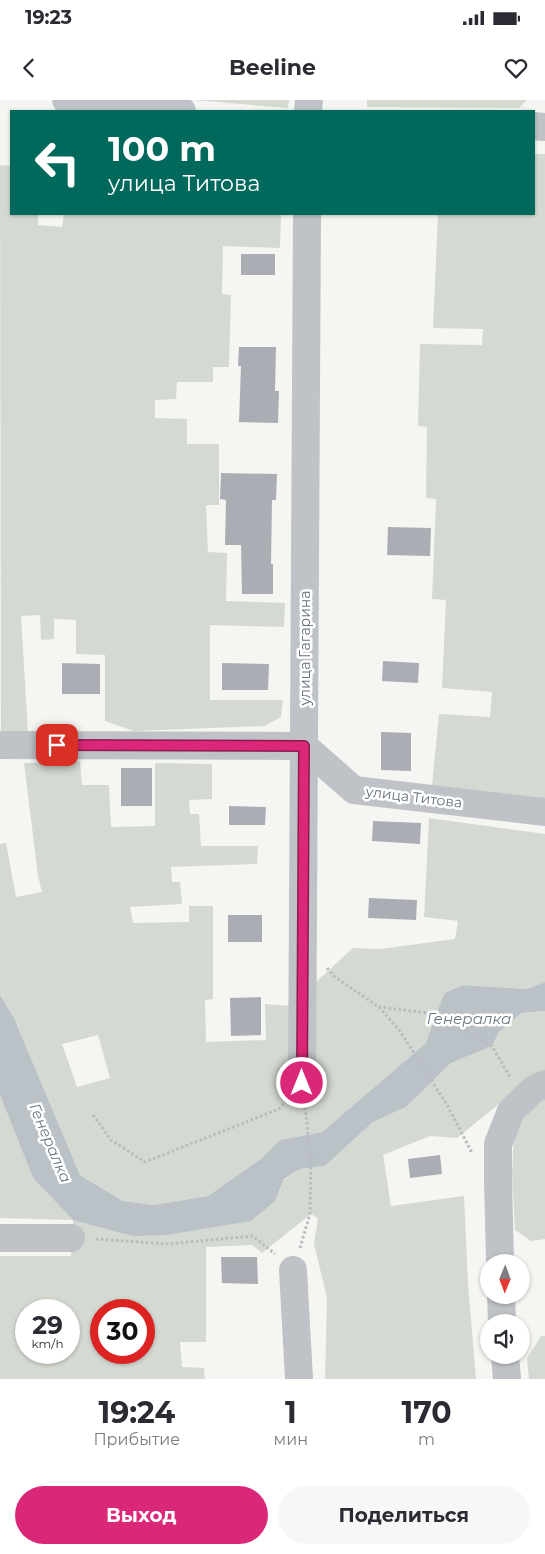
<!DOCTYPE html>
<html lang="ru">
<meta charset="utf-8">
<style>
:root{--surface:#fff;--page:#f7f7f7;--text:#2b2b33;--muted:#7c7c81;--accent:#db2777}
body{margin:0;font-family:Montserrat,sans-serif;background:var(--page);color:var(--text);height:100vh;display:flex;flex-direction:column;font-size:19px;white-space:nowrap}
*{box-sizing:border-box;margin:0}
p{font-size:16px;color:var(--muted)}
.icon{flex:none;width:28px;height:28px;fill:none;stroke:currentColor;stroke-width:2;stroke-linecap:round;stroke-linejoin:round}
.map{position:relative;height:1279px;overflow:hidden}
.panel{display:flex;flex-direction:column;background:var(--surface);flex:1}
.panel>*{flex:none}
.hud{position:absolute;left:10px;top:10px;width:525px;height:105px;border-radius:0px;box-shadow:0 1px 4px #0004;background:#00695c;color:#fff;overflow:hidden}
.needle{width:32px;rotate:181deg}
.buttons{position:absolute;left:480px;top:1154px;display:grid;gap:10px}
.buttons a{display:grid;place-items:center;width:50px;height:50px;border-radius:50%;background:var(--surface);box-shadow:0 1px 4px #0004;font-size:25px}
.speed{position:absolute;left:15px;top:1199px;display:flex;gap:10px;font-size:25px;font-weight:700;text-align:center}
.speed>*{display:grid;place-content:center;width:65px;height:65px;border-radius:50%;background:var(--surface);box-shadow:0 1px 4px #0004;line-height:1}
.speed small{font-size:12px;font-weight:400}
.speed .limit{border:8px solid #d22;background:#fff;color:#111}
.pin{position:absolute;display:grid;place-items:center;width:42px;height:42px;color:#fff;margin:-21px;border-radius:10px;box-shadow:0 2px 8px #0006}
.me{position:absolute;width:55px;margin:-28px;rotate:0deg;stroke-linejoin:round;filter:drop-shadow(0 0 4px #0008)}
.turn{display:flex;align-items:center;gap:18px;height:105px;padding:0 15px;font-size:22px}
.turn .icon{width:65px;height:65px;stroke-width:2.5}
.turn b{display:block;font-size:35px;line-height:42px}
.eta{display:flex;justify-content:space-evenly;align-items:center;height:85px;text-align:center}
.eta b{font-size:30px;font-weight:700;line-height:35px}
.action{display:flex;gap:10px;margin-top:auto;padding:10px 15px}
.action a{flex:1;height:58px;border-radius:30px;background:var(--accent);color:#fff;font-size:20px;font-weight:700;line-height:58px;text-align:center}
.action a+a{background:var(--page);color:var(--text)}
.status{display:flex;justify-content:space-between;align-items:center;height:35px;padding:0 25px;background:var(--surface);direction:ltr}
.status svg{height:14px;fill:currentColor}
header{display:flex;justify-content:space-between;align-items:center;height:65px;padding:0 15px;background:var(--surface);font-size:22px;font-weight:700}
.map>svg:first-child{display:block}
</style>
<div class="status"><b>19:23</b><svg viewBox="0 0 49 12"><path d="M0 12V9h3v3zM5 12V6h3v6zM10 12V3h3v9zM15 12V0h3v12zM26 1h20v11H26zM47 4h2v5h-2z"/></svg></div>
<header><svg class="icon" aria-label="back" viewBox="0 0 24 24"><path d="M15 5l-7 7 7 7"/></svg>Beeline<svg class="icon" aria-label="heart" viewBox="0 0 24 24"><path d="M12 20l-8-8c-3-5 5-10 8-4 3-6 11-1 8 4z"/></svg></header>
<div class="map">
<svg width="545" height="1279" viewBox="0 0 545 1279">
<rect width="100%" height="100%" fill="#f5f5f2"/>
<path fill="#d4dad2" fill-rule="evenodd" d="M193,0h96l-1,8z
M367,0h160l-8,8 -152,-1z
M534,54h11v645l-113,-14 7,-71 51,3 2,-25 -50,-4 4,-88 -14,-1 4,-100 -10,-1 1,-71 -9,-1 2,-82 62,1 1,-16 -50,-1 5,-114h96z
M0,65l11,1v48h27v11l24,2 2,-13h217l-1,34 -57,-2 -1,48 9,1 -2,72h-16v15h-36l-1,17 -21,1v18l32,1v25h32v61h-13l2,47 19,1 -1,48 59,2 -1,24 -74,-2v75h73l-2,17 -16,9 -131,5 -29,-10v-66l-29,-1v-34l-22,-1v20l-13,1 -1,-25 -19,1 7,117 -27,-2z
M80,661l2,24h27l2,42 44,-1v-63l57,1v35l-23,1 1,14h9l2,32h57l-1,18 -86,3 1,15h8l2,22 -52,3 3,16 56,-1v-16h24v93l-8,1 1,42 60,-2 -1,-36 25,2 63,-58 27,1 75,-10 3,-18 -34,-4 5,-99 116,16v148l-18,7 -64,-4 -27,29 -10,29 -104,89 -42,8 -18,18 -54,38 -54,9 -31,-4 -43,-26 -66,-157 -14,-23v-151l6,-1 10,54 26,-5 -4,-16 -14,-113zM98,935l12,43 -33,9 -15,-43z
M545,911v61l-35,23 -53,43 -27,-2 -47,19 8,51 73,-10 4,88 8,95h-151l2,-81 -13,-54 4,-26 -7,-4 -49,39 -10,-8 -46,2v95h-26l2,25 22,1 1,11h-205v-123h71l2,-36 -73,-2v-123l33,83 40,42 202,-19 9,-21 16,-11 25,-3 48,-44 33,-15 45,-44 41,-17 7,-14 22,-19zM26,1210h43v42h-43zM101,1210h43v42h-43z
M545,995v144l-14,2 -16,-11 -3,-56 2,-43 18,-29z
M541,1236h4v43h-16l-2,-21z"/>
<path fill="#bac2c8" d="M545,882v29l-24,2 -22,19 -7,14 -41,17 -45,44 -33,15 -48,44 -25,3 -16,10 -9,22 -24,20 -84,14 -34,1 -60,-16 -40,-42 -33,-83v-100l14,23 66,157 43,26 31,4 54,-9 54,-38 18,-18 42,-8 104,-89 10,-29 9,-21 18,-8 64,4z"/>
<path fill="#aaaeb4" d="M241,154h34v21h-34z
M239,247h37l-1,44h4l-1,32 -39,-1 2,-56h-3z
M221,373l56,1 -1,26h-4l-1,64h2v30h-31l-1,-49h-16l1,-45 -6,-1z
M388,427l43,1 -1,28 -43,-1z
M383,561l36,2 -1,20 -36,-2z
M62,563l38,1v30h-38z
M222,563l47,1 -1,26h-46z
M381,632l30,1v38l-30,-1z
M121,668h31v38h-31z
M229,706l37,1 -1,18h-36z
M373,721l48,2 -1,21 -48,-3z
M369,798l48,2 -1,20 -48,-2z
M228,815h34v27h-34z
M261,897v38l-30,1 -1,-38z
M440,1055l2,19 -32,4 -2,-19z
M221,1157h36l1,27 -36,-1z"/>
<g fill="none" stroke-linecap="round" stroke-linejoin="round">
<path stroke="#b9bbbe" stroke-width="3" stroke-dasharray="2.5 2.5" stroke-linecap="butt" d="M327,868l8,9 44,30 57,7 56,32 18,31
M379,907l21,24 49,77 23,45
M93,1015l18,25 34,22 134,-53 8,-9
M96,1139l71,5 86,-8 22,18
M300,1148l10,-34 1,-54 -6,-54"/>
<path stroke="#bfc2c6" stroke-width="28" d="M66,0l116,11
M308,11l1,-11
M534,26l11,1
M0,645l304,1 50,44 191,22
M302,983l5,-869
M0,1138h71
M500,1162l-2,-83v-35l13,-33 23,-22 11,-5
M293,1170l6,109
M501,1195l1,27
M505,1255l2,24"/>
</g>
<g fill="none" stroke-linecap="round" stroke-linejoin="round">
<g stroke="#8e194d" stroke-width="12">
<path id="route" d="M57,645l247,1 -2,337"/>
</g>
<use href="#route" stroke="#db2777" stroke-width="9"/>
</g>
<g text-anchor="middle" stroke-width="5" stroke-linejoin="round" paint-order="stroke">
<g font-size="14" fill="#687180" stroke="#fff">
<text transform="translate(305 548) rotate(-90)" y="5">улица Гагарина</text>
<text transform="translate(414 697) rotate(7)" y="5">улица Титова</text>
</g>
<g font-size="15" font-style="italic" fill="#697884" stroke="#fff">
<text x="469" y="924">Генералка</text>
<text transform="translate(50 1043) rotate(67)" y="5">Генералка</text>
</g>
</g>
</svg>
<div class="buttons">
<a><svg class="needle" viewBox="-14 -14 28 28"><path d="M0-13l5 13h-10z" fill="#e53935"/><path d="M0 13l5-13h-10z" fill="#7c7c81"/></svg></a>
<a><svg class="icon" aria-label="sound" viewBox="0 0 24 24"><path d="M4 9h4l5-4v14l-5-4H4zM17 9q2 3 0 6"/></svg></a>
</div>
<div class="speed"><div>29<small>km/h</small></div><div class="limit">30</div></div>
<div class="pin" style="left:57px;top:645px;background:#d93025"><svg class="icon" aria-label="arrive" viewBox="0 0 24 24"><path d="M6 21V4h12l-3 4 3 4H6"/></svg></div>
<svg class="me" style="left:302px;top:983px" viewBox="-20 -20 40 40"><circle r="17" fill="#db2777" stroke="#fff" stroke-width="3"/><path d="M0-11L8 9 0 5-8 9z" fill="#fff"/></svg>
<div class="hud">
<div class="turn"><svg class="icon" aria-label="left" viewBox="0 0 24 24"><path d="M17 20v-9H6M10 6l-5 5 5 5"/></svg><div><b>100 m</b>улица Титова</div></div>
</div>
</div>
<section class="panel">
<div class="eta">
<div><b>19:24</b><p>Прибытие</p></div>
<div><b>1</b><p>мин</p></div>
<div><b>170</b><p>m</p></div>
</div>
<div class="action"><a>Выход</a><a>Поделиться</a></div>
</section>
